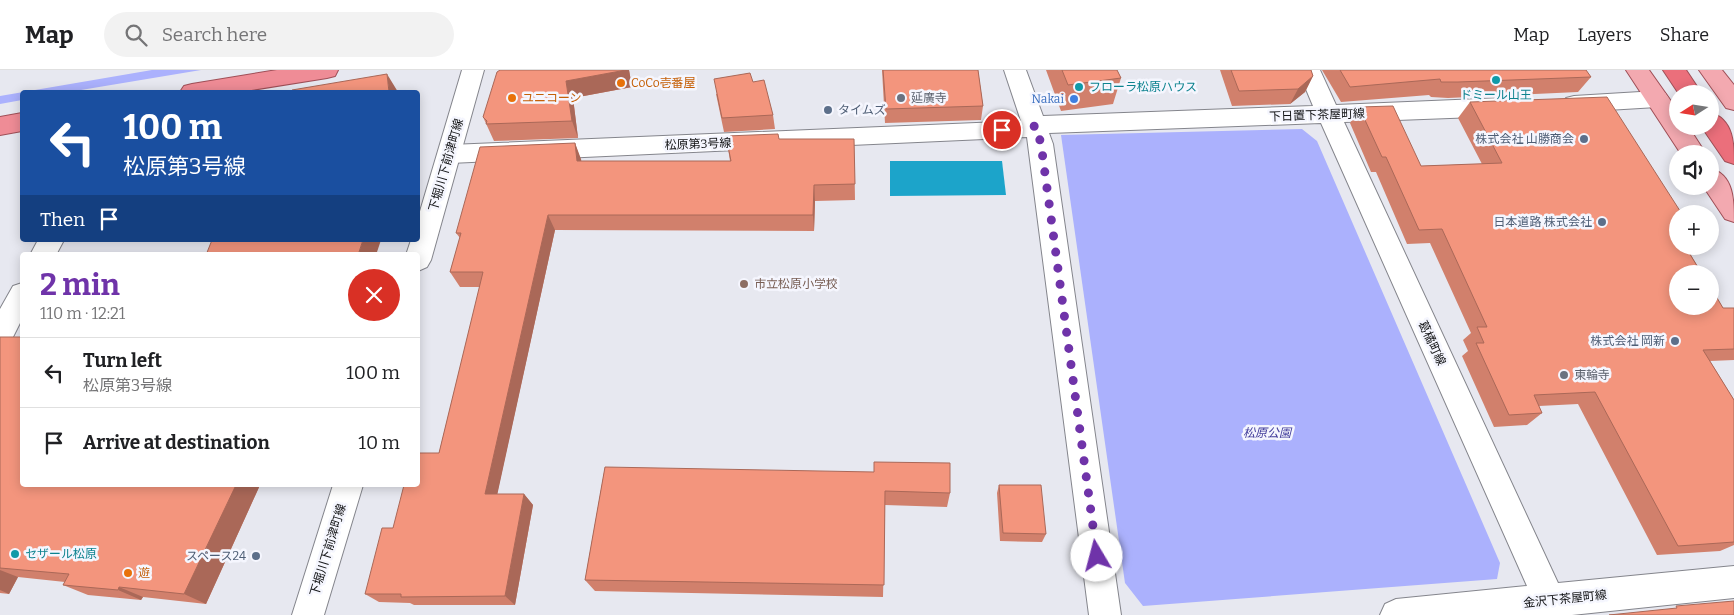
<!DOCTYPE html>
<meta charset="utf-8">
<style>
:root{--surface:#fff;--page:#f2f2f2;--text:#202124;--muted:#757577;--line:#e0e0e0;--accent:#6f33a9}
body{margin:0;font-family:Bitter,"Noto Sans JP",serif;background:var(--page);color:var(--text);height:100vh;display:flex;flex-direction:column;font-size:19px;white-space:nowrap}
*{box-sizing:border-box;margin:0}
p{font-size:16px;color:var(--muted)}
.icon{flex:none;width:28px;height:28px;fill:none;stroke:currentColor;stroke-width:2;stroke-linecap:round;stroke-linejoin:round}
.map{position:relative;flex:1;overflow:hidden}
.details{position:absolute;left:20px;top:182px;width:400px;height:235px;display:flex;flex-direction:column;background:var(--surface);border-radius:5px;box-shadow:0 2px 12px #0003}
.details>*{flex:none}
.top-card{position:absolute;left:20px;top:20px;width:400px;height:152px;border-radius:5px;box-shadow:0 2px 12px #0003;background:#1a4fa0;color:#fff;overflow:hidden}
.needle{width:32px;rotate:258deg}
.fabs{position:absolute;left:1669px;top:15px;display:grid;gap:10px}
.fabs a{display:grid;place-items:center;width:50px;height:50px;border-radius:50%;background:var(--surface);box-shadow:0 2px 12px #0003;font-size:25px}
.pin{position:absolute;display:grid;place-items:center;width:42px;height:42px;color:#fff;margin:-21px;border:2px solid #fff;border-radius:50%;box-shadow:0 1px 5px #0007}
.me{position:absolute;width:55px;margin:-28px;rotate:352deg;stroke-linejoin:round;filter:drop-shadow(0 0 4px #0008)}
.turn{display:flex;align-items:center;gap:18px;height:105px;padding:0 20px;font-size:22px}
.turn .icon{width:65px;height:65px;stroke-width:2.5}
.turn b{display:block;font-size:35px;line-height:42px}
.then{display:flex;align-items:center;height:48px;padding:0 20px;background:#0003;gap:10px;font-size:19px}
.round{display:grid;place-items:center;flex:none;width:52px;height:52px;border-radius:26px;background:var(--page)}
.overview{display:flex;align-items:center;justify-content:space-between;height:85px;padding:0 20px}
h1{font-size:30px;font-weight:700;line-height:38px;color:var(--accent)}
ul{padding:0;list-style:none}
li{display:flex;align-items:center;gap:15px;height:70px;padding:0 20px;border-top:1px solid var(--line)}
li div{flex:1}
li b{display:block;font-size:19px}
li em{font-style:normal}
header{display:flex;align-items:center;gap:30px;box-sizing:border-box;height:70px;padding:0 25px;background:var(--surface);border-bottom:1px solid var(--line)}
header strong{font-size:24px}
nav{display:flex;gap:28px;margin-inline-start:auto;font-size:18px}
.search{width:350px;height:45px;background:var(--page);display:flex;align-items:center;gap:12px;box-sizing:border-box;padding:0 18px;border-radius:28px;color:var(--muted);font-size:19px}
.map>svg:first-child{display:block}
</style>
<header>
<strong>Map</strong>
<div class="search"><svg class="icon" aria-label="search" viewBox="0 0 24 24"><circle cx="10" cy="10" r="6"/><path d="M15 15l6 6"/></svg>Search here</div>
<nav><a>Map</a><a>Layers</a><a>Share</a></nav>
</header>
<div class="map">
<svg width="1734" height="545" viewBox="0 0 1734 545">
<rect width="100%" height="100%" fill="#e7e8f0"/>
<path fill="#abb1fd" d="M152,0h49l-132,22h-47v8l-22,4v-8z
M1302,59l15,12 183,422 -3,16 -354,27 -18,-23 -64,-448z"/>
<path fill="#1ca4ca" d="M890,91h112l4,34 -116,1z"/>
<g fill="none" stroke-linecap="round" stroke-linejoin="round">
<g stroke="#84858c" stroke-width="2">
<path id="minor" d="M1004,0h22l17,46 270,-10 -15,-36h22l16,35 167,-7 8,3 4,6 -4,6 -8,3 -159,6 214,461 176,-17v32l-162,17h-192l5,-11 11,-5 131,-13 -206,-463 -272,10 4,11 68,471h-32l-62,-478 -577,26 -9,-3 -3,-6 3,-6 9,-3 571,-24z
M1657,21l8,2 4,6 -4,6 -8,2 -83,5 -8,-2 -4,-6 4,-6 8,-2z
M38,170h26l-8,15h-26z
M22,213v36l-12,24 -10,4v-38l13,-23z"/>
</g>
<g stroke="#84858c" stroke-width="2">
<path id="tertiary" d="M462,0h22l-53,190 -4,7 -9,4v-16h-12l5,-15h7v-22z
M333,415h30l-39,130h-32z"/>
</g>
<g stroke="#9f4f57" stroke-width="2">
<path id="primary" d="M1626,0h23l29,41v15h10l18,28h-25z
M1699,0h23l12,15v25l-8,-2z
M1710,98c24,7 24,32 24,54l-9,-3 -22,-33h7z"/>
</g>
<g stroke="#9f4f57" stroke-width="2">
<path id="trunk" d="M277,0h61l-3,6 -8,2 -88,14h-59l4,-6 8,-2z
M22,43v18l-22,4v-18z"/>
</g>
<g stroke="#9f4f57" stroke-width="2">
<path id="motorway" d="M1663,0h23l16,24h-23z
M1710,42c24,8 24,32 24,52l-9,-3 -24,-35h9z"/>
</g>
<use href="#minor" fill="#fff" fill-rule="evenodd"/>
<use href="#tertiary" fill="#fff" fill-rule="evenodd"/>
<use href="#primary" fill="#f3a9b0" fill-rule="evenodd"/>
<use href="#trunk" fill="#ef8c96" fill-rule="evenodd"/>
<use href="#motorway" fill="#eb6f7b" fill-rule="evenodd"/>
</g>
<path fill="#d1806c" d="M500,0h129l3,17 -59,11 5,40 -84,3 -11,-24z
M882,0h96l5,36 -2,14 -96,3z
M1046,0h71l4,8 -8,26 -52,7z
M1220,0h91l2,6 -8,16 -15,12 -58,2z
M1322,0h264l5,7 -13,15 -130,6 -17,-1 -2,-2 -88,7z
M753,12l20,33 2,14 -51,3 -8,-38z
M1470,32l208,144h8v1l37,61h11v52l-24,1 24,39v145l-14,6 -63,4 -79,-151 -39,2 3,7 -15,12 -33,2 -32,-71 6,-5 -5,-11 8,-7 -41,-90 -23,1 -31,-72h-5l-21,-49 9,-16 62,59 61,-2 -24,-46z
M726,66l53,3h75l1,61 -40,1 -1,30 -259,-1 -58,264h27l9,11 -18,100h-101l-4,-2 -31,-1 -14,-8 28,-66 46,-75 41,-166h-20l-10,-15 10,-34 -4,-5 119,-90 6,18h149z
M0,267h21l1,148h238l-54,119 -63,-7 -2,3 -53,-5 -25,-10 2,-3 -47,-5 -9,17 -9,-1z
M605,397l345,26 -3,14 -62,-2 -2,92 -288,-6 -10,-11z
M999,415l47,49 -4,8 -42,-1 -3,-48z"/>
<path fill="#aa6858" d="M626,0h3l3,17 -59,11 5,40 -6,-17 -6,-40z
M387,4l11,18h-9z
M1313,6l-8,16 -15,12 8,-15z
M575,73l6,16 3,18 -7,-16z
M814,115l1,16 -1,30 -1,-16z
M548,145l7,15 -60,275 -10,-11z
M363,170h18l-5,15h-18z
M236,415h24l-54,119 -22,-10z
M524,424l9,11 -18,100 -10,-9z
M0,500l18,7 -9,17 -9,-4z
M119,517l24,10 -2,3 -23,-10z"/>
<path fill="#f3957d" stroke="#aa6858" d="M500,0h126l-60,11 6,40 -86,3 1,-3 -4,-4 14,-45z
M883,0h95l5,36 -97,3z
M1062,0h55l4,8 -53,7z
M1231,0h80l2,6 -15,13 -59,2z
M1340,0h246l5,7 -133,5h-17l-1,-3 -90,8z
M750,3l3,9 11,-2 9,35 -51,3 -8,-39z
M387,4l2,18h-97v-2z
M1607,27l75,117h-4v32h7l17,28h-24v32h32v-20l13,22h11v41l-31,1 31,50v142l-56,4 -83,-154 -61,3 8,18 -33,2 -33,-72h8l-7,-16h10l-45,-98 -23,1 -33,-73h-4l-23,-50 34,-1 28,60 81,-3 -32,-61z
M778,64l1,5h75l1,45 -41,1 -1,30h-265l-63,279h39l-19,102 -104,1v-3h-36l17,-66h11l11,-43h14v-32h21l44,-181h-33l11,-39h-5l24,-86 95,-4 2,18h154l-5,-25z
M212,170h151l-5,15h-152z
M22,263v152h214l-52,109 -65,-7 -1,3 -55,-5 6,-11 -69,-6v-231h21z
M874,392l76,1v30l-65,-2 -1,94 -299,-5 20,-113 269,5z
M999,415h42l5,49 -43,-1z
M1734,531v14h-125l68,-7 -1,-2z"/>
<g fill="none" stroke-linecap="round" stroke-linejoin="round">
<path stroke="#6f33a9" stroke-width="9" stroke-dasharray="0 16.2" d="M1002,60l34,-4 5,18 56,412"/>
</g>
<g fill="#0f9aa8" stroke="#f5f6fe" stroke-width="2">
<circle cx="1496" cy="10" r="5"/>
<circle cx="1079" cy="17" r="5"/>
<circle cx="15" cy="484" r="5"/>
</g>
<g fill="#e8710a" stroke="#f5f6fe" stroke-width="2">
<circle cx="621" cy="13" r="5"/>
<circle cx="512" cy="28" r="5"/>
<circle cx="128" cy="503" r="5"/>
</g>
<g fill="#6b7280" stroke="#f5f6fe" stroke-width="2">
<circle cx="901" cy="28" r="5"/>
<circle cx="1564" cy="305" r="5"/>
</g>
<circle fill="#3f7fe0" stroke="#f5f6fe" stroke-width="2" cx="1074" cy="29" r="5"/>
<g fill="#5c6f8a" stroke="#f5f6fe" stroke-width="2">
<circle cx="828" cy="40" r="5"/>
<circle cx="1584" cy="69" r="5"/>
<circle cx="1602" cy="152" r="5"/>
<circle cx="1675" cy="271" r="5"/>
<circle cx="256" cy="486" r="5"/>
</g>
<circle fill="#8d6e63" stroke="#f5f6fe" stroke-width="2" cx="744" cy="214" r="5"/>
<g text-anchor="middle" stroke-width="5" stroke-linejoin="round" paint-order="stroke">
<g font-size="12" fill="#c56008" stroke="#f5f6fe" text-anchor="start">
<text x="631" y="17">CoCo壱番屋</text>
<text x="522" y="32">ユニコーン</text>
<text x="138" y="507">遊</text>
</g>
<g font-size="12" fill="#0d838f" stroke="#f5f6fe" text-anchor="start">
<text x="1089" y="21">フローラ松原ハウス</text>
<text x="1496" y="29" text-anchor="middle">ドミール山王</text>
<text x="25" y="488">セザール松原</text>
</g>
<g font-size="12" fill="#5b616d" stroke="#f5f6fe" text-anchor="start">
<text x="911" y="32">延廣寺</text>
<text x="1574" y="309">東輪寺</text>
</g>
<g font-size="12" fill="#366cbe" stroke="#f5f6fe" text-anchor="end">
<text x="1064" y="33">Nakai</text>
</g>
<g font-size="12" fill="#4e5e75" stroke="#f5f6fe" text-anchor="end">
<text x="838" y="44" text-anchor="start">タイムズ</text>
<text x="1574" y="73">株式会社 山勝商会</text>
<text x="1592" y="156">日本道路 株式会社</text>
<text x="1665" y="275">株式会社 岡新</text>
<text x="246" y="490">スペース24</text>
</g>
<g font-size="12" fill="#121315" stroke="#f5f6fe">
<text transform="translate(1317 45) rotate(-2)" y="4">下日置下茶屋町線</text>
<text transform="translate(698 74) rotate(-2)" y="4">松原第3号線</text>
<text transform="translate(446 95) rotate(-74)" y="4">下堀川下前津町線</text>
<text transform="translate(1432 273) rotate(65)" y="4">葛橘町線</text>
<text transform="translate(328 480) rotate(-73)" y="4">下堀川下前津町線</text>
<text transform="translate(1565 529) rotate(-6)" y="4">金沢下茶屋町線</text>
</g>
<g font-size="12" fill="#785e54" stroke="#f5f6fe" text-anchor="start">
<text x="754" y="218">市立松原小学校</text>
</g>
<g font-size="12" font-style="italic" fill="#413c9b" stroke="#f5f6fe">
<text x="1267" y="367">松原公園</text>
</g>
</g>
</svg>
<div class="fabs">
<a><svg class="needle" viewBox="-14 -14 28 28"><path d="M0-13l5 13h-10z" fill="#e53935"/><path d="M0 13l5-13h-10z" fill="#757577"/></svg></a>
<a><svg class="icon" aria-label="sound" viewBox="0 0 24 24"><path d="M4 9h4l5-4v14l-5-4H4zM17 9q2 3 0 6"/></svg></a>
<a>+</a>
<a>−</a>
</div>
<div class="pin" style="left:1002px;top:60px;background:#d93025"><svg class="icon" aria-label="arrive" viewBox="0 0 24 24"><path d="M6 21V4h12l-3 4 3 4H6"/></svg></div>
<svg class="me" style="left:1097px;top:486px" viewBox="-20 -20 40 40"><circle r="19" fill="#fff"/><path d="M0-13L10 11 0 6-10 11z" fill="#6f33a9"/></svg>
<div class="top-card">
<div class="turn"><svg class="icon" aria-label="left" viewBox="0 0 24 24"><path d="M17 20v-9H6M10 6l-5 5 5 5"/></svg><div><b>100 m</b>松原第3号線</div></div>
<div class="then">Then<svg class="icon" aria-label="arrive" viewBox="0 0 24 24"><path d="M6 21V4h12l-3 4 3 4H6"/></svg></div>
</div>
<section class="details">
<div class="overview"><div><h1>2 min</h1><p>110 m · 12:21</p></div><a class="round" style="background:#d93025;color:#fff"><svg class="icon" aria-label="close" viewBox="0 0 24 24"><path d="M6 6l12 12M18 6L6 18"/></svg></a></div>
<ul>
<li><svg class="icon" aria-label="left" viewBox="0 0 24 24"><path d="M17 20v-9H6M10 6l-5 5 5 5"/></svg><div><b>Turn left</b><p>松原第3号線</p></div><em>100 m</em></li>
<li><svg class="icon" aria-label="arrive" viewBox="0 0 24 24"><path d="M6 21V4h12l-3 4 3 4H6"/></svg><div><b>Arrive at destination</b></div><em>10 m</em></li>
</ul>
</section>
</div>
